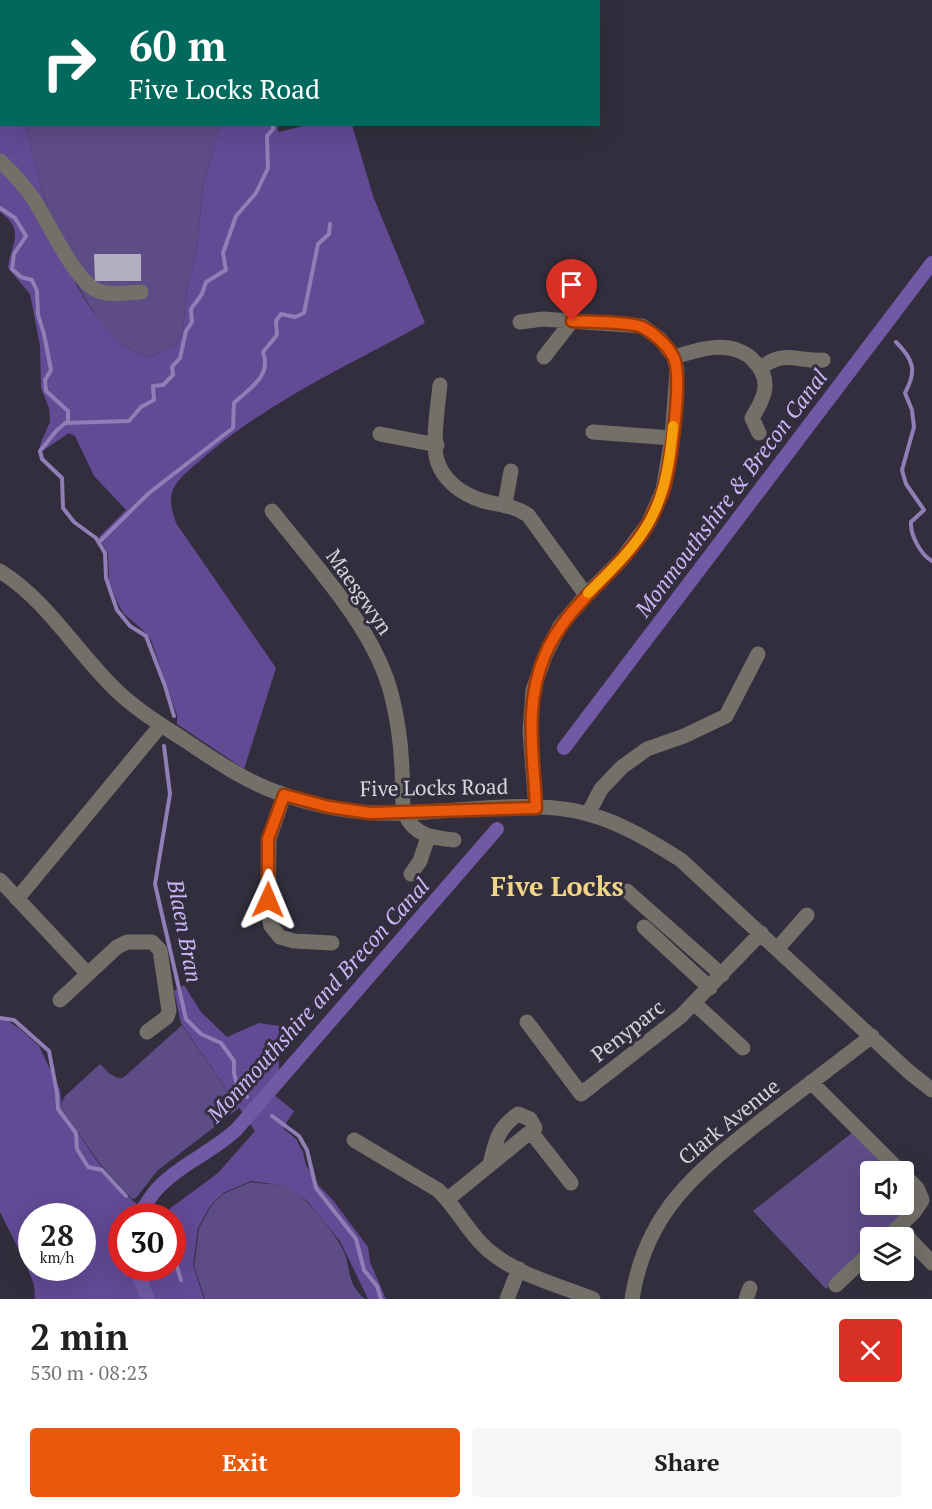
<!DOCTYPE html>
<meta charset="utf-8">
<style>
:root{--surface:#fff;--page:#f6f6f6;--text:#202124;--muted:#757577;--accent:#ea580c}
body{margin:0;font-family:"PT Serif",serif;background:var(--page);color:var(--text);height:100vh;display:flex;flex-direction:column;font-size:22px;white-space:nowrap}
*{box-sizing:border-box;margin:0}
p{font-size:20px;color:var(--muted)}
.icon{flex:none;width:33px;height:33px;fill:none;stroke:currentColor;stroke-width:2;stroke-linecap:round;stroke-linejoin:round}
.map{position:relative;height:1299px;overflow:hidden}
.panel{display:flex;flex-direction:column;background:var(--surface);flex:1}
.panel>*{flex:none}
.banner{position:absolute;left:0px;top:0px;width:600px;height:126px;box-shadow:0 6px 24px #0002;background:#00695c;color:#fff;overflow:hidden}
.buttons{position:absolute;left:860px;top:1161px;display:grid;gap:12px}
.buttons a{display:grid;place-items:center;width:54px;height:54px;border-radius:6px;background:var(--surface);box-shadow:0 6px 24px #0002;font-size:30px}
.speed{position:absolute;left:18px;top:1203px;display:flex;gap:12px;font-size:30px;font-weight:700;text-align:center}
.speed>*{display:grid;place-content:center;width:78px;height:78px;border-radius:50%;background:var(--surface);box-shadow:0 6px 24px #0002;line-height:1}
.speed small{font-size:15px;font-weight:400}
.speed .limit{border:9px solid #d22;background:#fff;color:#111}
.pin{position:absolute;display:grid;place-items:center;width:51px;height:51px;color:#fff;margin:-62px -26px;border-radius:50% 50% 50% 0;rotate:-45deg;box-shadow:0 0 6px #0007}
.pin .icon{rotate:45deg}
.me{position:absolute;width:66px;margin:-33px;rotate:1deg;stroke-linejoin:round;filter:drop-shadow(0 0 4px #0008)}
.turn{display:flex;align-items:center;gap:21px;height:126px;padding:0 30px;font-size:27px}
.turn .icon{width:78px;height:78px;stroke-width:2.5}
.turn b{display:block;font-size:42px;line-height:51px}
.round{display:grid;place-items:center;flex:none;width:63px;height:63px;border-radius:6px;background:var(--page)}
.summary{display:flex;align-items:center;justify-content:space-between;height:102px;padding:0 30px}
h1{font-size:36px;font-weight:700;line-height:45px}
.primary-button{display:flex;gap:12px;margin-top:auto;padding:12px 30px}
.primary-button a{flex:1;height:69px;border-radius:6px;background:var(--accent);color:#fff;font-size:24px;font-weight:700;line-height:69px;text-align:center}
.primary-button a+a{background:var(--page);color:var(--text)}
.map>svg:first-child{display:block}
</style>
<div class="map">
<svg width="932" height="1299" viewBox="0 0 932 1299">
<rect width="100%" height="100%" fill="#322e3d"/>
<path fill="#5e4c87" d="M1,0h261l1,1 -261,1 -2,86z
M27,124l193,1 -17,62 -6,62 -10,39 -4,43 -7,14 -27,12c-7,-3 -15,-5 -21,-9 -10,-5 -19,-16 -26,-25 -44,-57 -58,-127 -76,-195z
M182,1025l57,83 -82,63 -21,27 -4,1 -32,-35 -38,-55v-7l3,-6 35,-32c7,7 13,15 23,14z
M853,1132l41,39 -24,1v32h33v-23l7,8 3,12 -6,9 -27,27 -10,1v9l-44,42 -73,-78z
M251,1182c9,2 30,2 37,4 13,5 53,54 57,68 6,19 3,31 20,45h-160l-11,-33 5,-38 12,-22 12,-12z"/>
<path fill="#624a95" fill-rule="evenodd" d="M0,88h1l1,36 25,1 -1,3c18,66 30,137 73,191 8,10 18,23 29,29 6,4 14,6 21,9l27,-12 7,-14 4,-43 10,-39 6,-62 17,-62h58v7l30,-7h44l21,71 52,127c-75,42 -157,78 -222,135 -11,10 -26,20 -31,34 -3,11 1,21 4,31l100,145 -32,101 -67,-45v-9l-26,-75 -6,-8 -22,-19 -6,-12 -8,-20 -1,-27 -9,-17 27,-27 -32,-34 -19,-40 -6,-3 -31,21 3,-12 9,-20 -1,-14 -8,-20 -1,-42 -10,-52 -22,-26c3,-26 18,-37 -8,-56z
M184,985l17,27 26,25 32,-14 20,3v44l-12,19 27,22 -11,17 13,11 7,13 3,13 13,21 13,13 36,48 2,15 16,37h-18l-28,-58 -33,-40 -19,-15 -37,-5 -28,12 -13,13 -12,22 -5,37 11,34h-169l-1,-14 -9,-23 -25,-50v-196l19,12 20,18 21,44 2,19 37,55 34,37 24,15h-35v52h50v-52h-8l4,-6 50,-37 37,-42 -74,-108 -7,-32zM32,1216h50v52h-50z"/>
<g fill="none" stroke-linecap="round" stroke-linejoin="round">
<path stroke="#907eb6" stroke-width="4" d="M274,0v2
M0,208l15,10 11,18 -12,18 -2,15 9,8 11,3 5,11 1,24 6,19 7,36 -6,10 1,11 22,20v10l-11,9 -17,21 2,8 20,19 1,30 11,14 22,16 9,15 1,25 11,32 13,16 16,10 19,50 9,30
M896,342c18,18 21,29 9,51l7,17 2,17 -12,43 4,14 18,26 -13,12c-1,13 10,33 21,39
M65,423l64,-2 12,-14 13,-7 -1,-14 10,-1 10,-10 -1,-8 8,-9 6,-27 6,-9 -1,-13 11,-15 4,-12 20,-12 -3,-17 13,-37 20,-23 12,-25 -1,-32 6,-7v-5
M99,542l50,-49 84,-65 1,-25c16,-15 38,-27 29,-51l14,-17 -1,-14 5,-7 14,3 9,-4 14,-69 11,-10 1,-10
M164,746l6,48 -15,90 31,135 15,15 20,9 13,18v12l3,12 10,12
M0,1018l14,2 35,31 8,42 1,16 18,24 1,16 11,18 14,3 24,26
M272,1116l27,20 8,14 9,38 40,51 8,31 13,16 4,13
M172,1250l9,30"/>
<path stroke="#7159a5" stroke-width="14" d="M564,748l368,-485
M138,1216c6,-9 12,-19 19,-27 22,-24 55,-37 79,-59l261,-301
M136,1268l12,31"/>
</g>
<path fill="#b3afc2" d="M94,254h47v27h-46z"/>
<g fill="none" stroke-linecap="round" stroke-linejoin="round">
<path stroke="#727068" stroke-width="15" d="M0,161c14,13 26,26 36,42 13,21 39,77 60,87 13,6 31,3 45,2
M520,322l23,-3 99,7 18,13 14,18 3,14 -5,67 -9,52 -15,34 -26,35 -36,36 -26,31 -15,30 -12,34 -3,41 6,77
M544,357l28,-36
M674,357c17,-5 36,-12 55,-9 8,1 19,6 24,12 20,20 12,37 -1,58l7,15
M761,368c24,-19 36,-6 62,-8
M440,385c-2,18 -8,59 -3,75 5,18 21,31 38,38 19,8 32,4 53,17l58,80
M593,432l79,6
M380,434l57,11
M505,504l6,-33
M272,511c42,54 104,118 120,186 6,24 9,48 10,72 1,12 -1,36 3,45 9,22 29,24 49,26
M0,571c48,30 76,81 117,120 20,19 43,33 66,48 32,21 62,43 99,55 39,14 83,21 125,19 56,-2 127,-14 181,1 34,9 64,28 93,46l227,211 24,19
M284,795l-15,44 -1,72 3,15 9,11 14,4 38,2
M588,814l13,-25 21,-22 25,-18 37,-13 42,-20 32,-62
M411,874l9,-13 8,-24
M0,880l87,93
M627,891l95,84
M17,899l144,-174
M644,927l66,61
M777,949l30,-34
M60,1000l57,-53 10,-5h25l8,8 9,61 -2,6 -20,15
M694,1003l49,45
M527,1022l54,72 100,-78 80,-83
M811,1082l90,90
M531,1132l40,51
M354,1140l84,50c19,18 30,43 50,60 29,25 70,35 105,49
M448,1199l87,-71 -5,-9 -12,-5c-21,15 -22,27 -28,50
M898,1227l34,36
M887,1238l27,-26 8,-12 -5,-12 -14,-14
M836,1285l34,-32
M507,1299l12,-30
M632,1299c14,-90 67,-129 134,-182 35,-27 71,-54 106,-81
M746,1299l4,-11"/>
</g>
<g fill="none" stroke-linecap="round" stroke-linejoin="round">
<g stroke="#983908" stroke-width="15">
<path id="route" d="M268,900v-61l16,-44 45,12 41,6 166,-5c-2,-54 -13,-101 9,-153 22,-53 75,-82 103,-131 6,-10 11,-23 15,-33 7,-23 21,-115 10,-135 -6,-11 -18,-22 -29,-28 -10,-6 -57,-6 -72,-7"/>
</g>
<use href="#route" stroke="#ea580c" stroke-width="10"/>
<path stroke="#f59e0b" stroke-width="10" d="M588,593c21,-21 45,-43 60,-69 17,-29 22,-65 25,-98"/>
</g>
<g text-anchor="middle" stroke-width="6" stroke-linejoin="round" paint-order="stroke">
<g font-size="21" fill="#d7d4de" stroke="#322e3d">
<text transform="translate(359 592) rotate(55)" y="7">Maesgwyn</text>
<text transform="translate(434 788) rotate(-1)" y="7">Five Locks Road</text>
<text transform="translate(628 1031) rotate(-38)" y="7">Penyparc</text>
<text transform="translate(729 1122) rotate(-39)" y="7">Clark Avenue</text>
</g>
<g font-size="22" font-style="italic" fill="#c9b8f7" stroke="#322e3d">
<text transform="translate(731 493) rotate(-53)" y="8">Monmouthshire &amp; Brecon Canal</text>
<text transform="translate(185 931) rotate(79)" y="8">Blaen Bran</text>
<text transform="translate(318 1000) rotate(-48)" y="8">Monmouthshire and Brecon Canal</text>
</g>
<g font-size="27" font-weight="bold" fill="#f0d589" stroke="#322e3d">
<text x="557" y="896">Five Locks</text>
</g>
</g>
</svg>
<div class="buttons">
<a><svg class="icon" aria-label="sound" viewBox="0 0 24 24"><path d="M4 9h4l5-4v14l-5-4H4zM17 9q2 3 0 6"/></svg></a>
<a><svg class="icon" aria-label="layers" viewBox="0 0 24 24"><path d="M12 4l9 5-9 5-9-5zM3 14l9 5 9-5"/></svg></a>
</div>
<div class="speed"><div>28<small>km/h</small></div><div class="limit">30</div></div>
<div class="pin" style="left:572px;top:321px;background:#d93025"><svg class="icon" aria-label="arrive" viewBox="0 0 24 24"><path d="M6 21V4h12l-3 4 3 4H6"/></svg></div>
<svg class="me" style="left:268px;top:900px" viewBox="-20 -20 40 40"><path d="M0-17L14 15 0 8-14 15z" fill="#ea580c" stroke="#fff" stroke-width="4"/></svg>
<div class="banner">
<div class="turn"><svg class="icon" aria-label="right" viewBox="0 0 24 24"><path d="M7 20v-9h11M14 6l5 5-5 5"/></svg><div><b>60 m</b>Five Locks Road</div></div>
</div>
</div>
<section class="panel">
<div class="summary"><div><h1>2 min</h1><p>530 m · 08:23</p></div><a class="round" style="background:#d93025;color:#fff"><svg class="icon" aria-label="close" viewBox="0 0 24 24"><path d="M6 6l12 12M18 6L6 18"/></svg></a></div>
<div class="primary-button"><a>Exit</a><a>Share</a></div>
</section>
